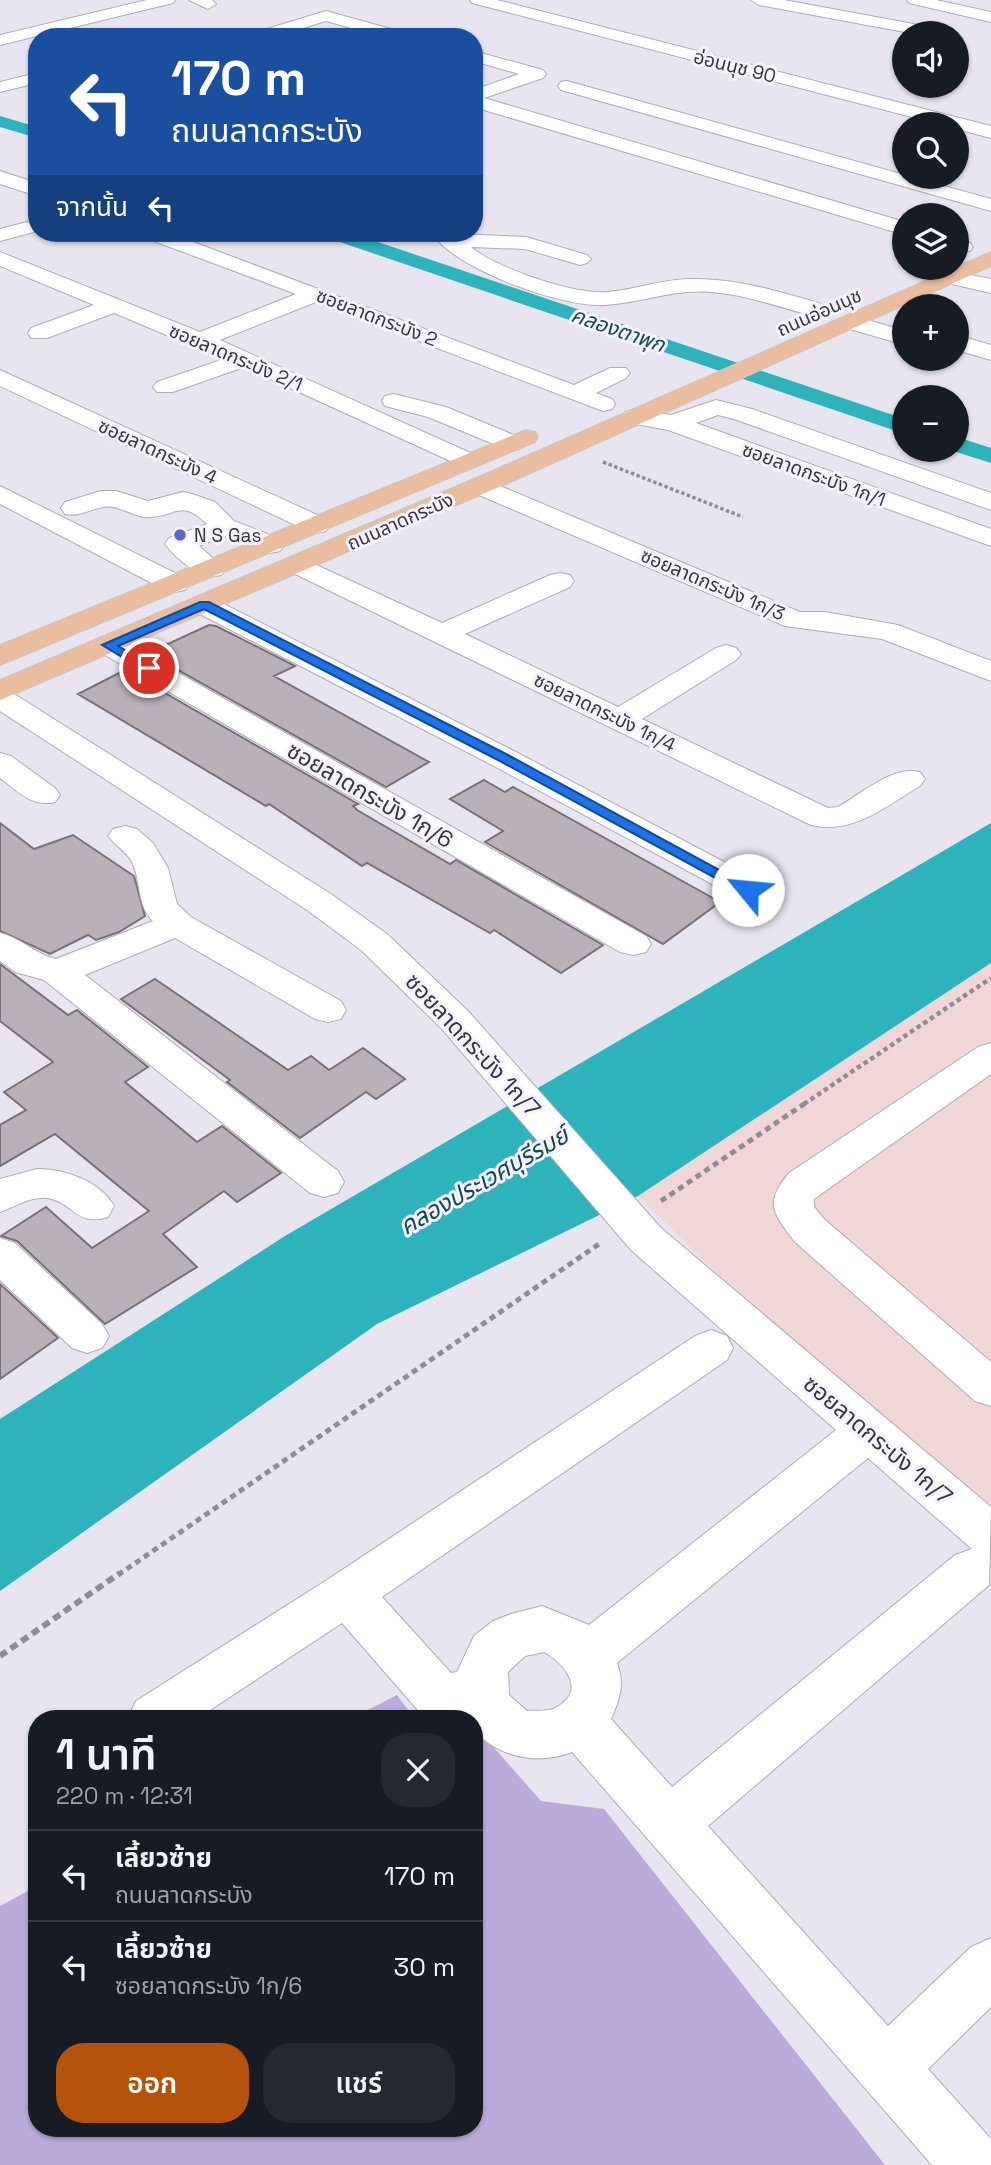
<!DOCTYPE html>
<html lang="th">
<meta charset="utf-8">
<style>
:root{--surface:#171b24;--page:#242831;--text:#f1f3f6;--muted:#9ea1a6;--line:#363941;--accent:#b45309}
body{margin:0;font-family:"Space Grotesk","Noto Sans Thai",sans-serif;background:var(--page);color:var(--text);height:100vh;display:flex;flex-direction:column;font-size:26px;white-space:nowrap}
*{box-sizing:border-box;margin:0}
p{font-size:23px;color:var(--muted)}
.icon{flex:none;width:38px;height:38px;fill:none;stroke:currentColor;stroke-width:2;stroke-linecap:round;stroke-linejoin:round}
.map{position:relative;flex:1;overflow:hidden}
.side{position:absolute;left:28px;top:1710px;width:455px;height:427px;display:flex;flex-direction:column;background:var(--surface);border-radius:28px;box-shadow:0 2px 5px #0004}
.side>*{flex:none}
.hud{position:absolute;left:28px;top:28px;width:455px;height:214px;border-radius:28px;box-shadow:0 2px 5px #0004;background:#1a4fa0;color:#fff;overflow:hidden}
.buttons{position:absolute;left:892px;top:21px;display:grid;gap:14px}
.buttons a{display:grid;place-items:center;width:77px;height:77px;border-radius:50%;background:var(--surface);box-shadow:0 2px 5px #0004;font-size:35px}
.pin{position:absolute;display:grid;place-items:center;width:60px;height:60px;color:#fff;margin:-30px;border:4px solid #fff;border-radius:50%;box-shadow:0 2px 7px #0007}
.me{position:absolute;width:77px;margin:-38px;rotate:298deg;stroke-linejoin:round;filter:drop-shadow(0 0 5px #0008)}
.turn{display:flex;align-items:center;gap:24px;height:147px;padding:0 28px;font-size:32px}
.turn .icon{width:91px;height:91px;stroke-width:2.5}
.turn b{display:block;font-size:49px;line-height:60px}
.then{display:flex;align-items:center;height:66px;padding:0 28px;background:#0003;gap:14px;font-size:26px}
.round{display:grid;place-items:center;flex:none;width:74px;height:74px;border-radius:28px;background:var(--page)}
.overview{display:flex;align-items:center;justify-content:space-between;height:119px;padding:0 28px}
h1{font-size:42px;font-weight:600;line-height:52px}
.button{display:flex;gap:14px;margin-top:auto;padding:14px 28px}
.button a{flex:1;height:80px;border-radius:28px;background:var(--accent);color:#fff;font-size:28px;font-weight:600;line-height:80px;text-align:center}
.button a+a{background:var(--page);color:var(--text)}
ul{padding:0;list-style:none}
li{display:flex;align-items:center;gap:21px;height:91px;padding:0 28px;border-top:2px solid var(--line)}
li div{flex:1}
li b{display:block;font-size:26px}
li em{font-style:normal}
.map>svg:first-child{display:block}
</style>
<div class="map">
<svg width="991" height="2165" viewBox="0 0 991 2165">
<rect width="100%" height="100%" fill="#e8e5f0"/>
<path fill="#f0d6d7" d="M991,963v549l-255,-220 -98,-96z"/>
<path fill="#bbabda" d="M397,1695l17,23h-62z
M474,1725l67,76 63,8 281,356h-885v-259l37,-20v242h437z"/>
<path fill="#2db3bb" d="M991,823v140l-353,233 -261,128 -377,267v-172l285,-183z"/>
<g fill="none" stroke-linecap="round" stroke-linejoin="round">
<path fill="#2db3bb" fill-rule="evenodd" d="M0,116l37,11v11l-37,-11z
M322,233h29l554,186v15l-580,-197z
M957,437l34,11v15l-41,-13h7z"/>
</g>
<path fill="#bab0b8" stroke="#7a7178" stroke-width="2" d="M209,625l7,1 79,40 -21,10 155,86 -43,25 -238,-134z
M125,670l233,134 -5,2 4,4 93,54 6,-4 147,85 -42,28 -67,-43 -4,3 -123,-70 -5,3 -93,-62 -3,2 -188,-112z
M484,780l21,12 8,-5 207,115 -57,42 -178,-102 18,-11 -53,-32z
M0,823l34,26 39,-14 61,41 11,40 -26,16 -23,8 -8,-5 -38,19 -50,-23z
M0,964l68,51 9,-5 71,57 -23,15 72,60 25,-16 59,47 -44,29 -13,-11 -61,43 34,33 -92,57 -88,-83 -16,-5 45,-29 46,41 57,-37 -94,-77 -55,32v-41l26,-15 -22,-18 49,-30 -53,-41z
M155,979l133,91 23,-14 18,14 34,-22 42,31 -29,20 -10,-7 -66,46 -73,-56 3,-2 -109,-81z
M0,1284l58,54 -58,41z"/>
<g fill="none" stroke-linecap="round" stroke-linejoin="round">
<g stroke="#b0acb7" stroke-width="2">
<path id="minor" d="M147,0h28l-2,3 -173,42v-10z
M189,0h23l4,4 -8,5z
M470,0h27l494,126v12l-34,-9v-5h-18l-467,-121z
M751,0h33l151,28 8,5h-33l-151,-28z
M907,0h29l55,12v10l-82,-19z
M326,11l83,23 2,3h-27l-58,-16 -52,16h-26l2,-3z
M474,51l69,19 3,4 -3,4 -59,20 421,124v13l-431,-128v-17l45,-16 -45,-13z
M37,73v10l-37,9v-10z
M567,81l424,118v12l-430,-121 -3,-4 3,-4z
M0,171l37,12v13l-37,-12z
M27,222l10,5 -3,5 -34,9v-12z
M140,233h29l405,152 36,-17h16l4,5 -4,5 -30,15 16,6 3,5 -3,5 -9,2 -287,-109 -96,38 257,116 4,5 -4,5 -9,3 -224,-102 -71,25h-16l-4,-5 4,-5 67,-23 -110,-46 -67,25h-16l-3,-5 3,-5 63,-23 -94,-39v-14l200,80 96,-38 -153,-57z
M432,233l94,4 61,18 4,4 -4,4 -7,2 -55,-16 -54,-2c25,21 103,48 136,45 28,-2 55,-13 84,-13 47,-1 93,14 137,27l3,5 -3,5 -8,2c-36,-9 -71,-23 -109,-26 -38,-3 -70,11 -106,13 -42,3 -151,-36 -173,-72z
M957,239l13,4 3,4 -3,4 -13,1z
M951,271l40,8v14l-48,-11 -3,-5 3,-5z
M851,315l54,16v14l-62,-18 -3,-5 3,-5z
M957,335l34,10v15l-34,-10z
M0,370l326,149 4,6 -4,6 -9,2 -9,-2 -308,-145z
M394,394l52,13 75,31 4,5 -4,5 -9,3 -9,-3 -75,-31 -43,-11 -3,-5 3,-5z
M716,400l36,9 239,84v17l-257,-91 -16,-4 -22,8 295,106v17l-323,-116 -43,-8 -3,-5 3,-5 9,-2 37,5z
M481,478l319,134h25l73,13 93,36v20l-109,-42 -97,-13 -313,-134 -4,-6 4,-6z
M0,486l185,92 4,6 -4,6 -10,2 -10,-2 -165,-86z
M101,491h15l32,10 35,-9 9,2 23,8 19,19 46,18 4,6 -4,6 -10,2 -10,-2 -35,-15 -26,10 26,23 -4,6c-20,5 -44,-15 -56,-31l4,-6 38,-14c-27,-27 -32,-6 -61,-7 -15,-1 -28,-13 -43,-10 -15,3 -24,10 -38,7l-4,-6 4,-6z
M299,557l143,66 108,-48 10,-2 10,2 4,6 -4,6 -105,47 153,73 98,-59 10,-3 10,3 5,6 -5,6 -94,59 186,89 10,-1c23,-13 55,-42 82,-35l5,7 -5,7c-34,20 -67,49 -109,39l-522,-254 -4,-6 4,-6z
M204,596l10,3 300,152 246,130 5,8 -5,8 -12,3 -12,-3 -244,-132 -298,-154 -4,-6 4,-6z
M108,636l10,3 528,297 5,8 -5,8 -13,3 -13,-3 -522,-301 -5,-6 5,-6z
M0,689l11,3 320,202 56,40 81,77 193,217 330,279 -2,78 -281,241 180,200 83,-79 20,-9v69l-63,62 63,70v26h-59l-360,-413c-35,13 -71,6 -98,-21v-13h-44l-7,-2 -81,-93 -144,95h-70l8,-17 194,-123 365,-242 16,-6 16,6 6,12 -6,12 -345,237 69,76 6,-1 17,-36 19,-15 18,-7 31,-8 47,19 247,-195 -205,-180 -189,-221 -81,-79 -54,-40 -307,-199zM868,1458l104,91 -17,6 -283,232 -61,-68c9,-20 14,-35 6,-56zM544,1652c21,12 44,39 11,56 -7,4 -20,2 -28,3l-18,-16 -1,-23 17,-16z
M0,753l11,3 44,32 5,7 -5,7c-23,6 -37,-11 -55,-24z
M125,826l12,3 16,14 15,25 9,36 14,13 150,84 5,9 -5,9 -13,3 -13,-3 -140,-81 -90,37 253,196 6,11 -6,11 -14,4 -14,-4 -266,-213 -29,-8 -15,-11v-28c21,5 35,21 56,26l97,-38c-17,-16 -11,-41 -22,-61 -6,-9 -16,-15 -23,-24l5,-7z
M991,1043v31l-177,125v8l11,13 166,142v44l-16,-5 -180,-159c-21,-28 -32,-38 -6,-69l189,-126z
M37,1169c28,0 63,12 77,37l-6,11c-33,10 -34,-15 -61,-19 -16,-2 -32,9 -47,14v-33z
M0,1238l15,5 87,81 7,12 -7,12 -15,5 -15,-5 -72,-68z"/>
</g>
<g stroke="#c7c7c8" stroke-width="2">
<path id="major" d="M991,252v14l-485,218 -506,216v-20l488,-207z
M526,430l9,2 3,5 -3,5 -535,223v-20z"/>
</g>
<path stroke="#8f8d94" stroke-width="3.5" stroke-dasharray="3.5 2.5" stroke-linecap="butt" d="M603,462l140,55"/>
<path stroke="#8f8d94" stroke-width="4.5" stroke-dasharray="4.5 3.5" stroke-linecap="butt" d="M804,1104l187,-126"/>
<path stroke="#8f8d94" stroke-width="5" stroke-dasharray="6 4.5" stroke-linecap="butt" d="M661,1201l146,-99
M118,1575l484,-333"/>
<path stroke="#8f8d94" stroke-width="6" stroke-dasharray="8 5" stroke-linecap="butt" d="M0,1656l120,-83"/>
<use href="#minor" fill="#fff" fill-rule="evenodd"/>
<use href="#major" fill="#eabd9e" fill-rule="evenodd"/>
</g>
<path fill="#1a73e8" stroke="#114b97" stroke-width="2" d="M200,602h9l299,153 248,135 -8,4 -5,-1 -245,-133 -294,-151 -86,37 35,20v5h-8l-43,-26z"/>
<circle fill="#5a62da" stroke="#f6f2fe" stroke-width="2.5" cx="180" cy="535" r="7"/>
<g text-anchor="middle" stroke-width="6" stroke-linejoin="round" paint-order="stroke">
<g font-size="19" fill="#38373b" stroke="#f6f2fe">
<text transform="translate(735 66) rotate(14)" y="7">อ่อนนุช 90</text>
<text transform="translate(819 312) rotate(-24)" y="7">ถนนอ่อนนุช</text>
<text transform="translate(377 317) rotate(21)" y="7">ซอยลาดกระบัง 2</text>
<text transform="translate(236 357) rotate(23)" y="7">ซอยลาดกระบัง 2/1</text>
<text transform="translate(158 451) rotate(25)" y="7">ซอยลาดกระบัง 4</text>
<text transform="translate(814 474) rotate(20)" y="7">ซอยลาดกระบัง 1ก/1</text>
<text transform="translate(400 521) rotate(-24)" y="7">ถนนลาดกระบัง</text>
<text transform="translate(713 584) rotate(23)" y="7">ซอยลาดกระบัง 1ก/3</text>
<text transform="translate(605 712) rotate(26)" y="7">ซอยลาดกระบัง 1ก/4</text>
</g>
<g font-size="19" fill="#38373b" stroke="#f6f2fe" text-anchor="start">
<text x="194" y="542">N S Gas</text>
</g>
<g font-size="21" font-style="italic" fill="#124a4d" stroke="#f6f2fe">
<text transform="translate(618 330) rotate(19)" y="7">คลองตาพุก</text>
</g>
<g font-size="23" fill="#38373b" stroke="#f6f2fe">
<text transform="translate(370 795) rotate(30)" y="8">ซอยลาดกระบัง 1ก/6</text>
<text transform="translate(473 1045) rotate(47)" y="8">ซอยลาดกระบัง 1ก/7</text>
<text transform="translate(878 1440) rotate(40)" y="8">ซอยลาดกระบัง 1ก/7</text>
</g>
<g font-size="24" font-style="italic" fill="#124a4d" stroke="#f6f2fe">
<text transform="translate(484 1181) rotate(-30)" y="8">คลองประเวศบุรีรมย์</text>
</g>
</g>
</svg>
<div class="buttons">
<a><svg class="icon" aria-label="sound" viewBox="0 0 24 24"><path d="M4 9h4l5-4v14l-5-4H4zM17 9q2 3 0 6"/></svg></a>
<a><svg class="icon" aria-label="search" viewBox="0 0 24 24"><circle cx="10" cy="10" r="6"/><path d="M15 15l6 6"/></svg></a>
<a><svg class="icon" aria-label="layers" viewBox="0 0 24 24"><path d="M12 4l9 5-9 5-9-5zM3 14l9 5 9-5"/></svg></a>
<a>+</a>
<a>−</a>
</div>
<div class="pin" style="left:149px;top:668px;background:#d93025"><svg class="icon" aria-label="arrive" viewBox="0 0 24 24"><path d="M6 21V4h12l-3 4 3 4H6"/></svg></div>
<svg class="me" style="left:748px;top:890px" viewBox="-20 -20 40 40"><circle r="19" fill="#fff"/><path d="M0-13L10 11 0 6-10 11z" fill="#1a73e8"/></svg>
<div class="hud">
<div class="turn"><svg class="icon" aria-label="left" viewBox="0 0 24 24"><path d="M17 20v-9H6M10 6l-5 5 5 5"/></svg><div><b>170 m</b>ถนนลาดกระบัง</div></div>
<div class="then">จากนั้น<svg class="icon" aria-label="left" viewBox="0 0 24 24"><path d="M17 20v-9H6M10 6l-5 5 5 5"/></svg></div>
</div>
<section class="side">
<div class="overview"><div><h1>1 นาที</h1><p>220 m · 12:31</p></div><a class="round"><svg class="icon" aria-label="close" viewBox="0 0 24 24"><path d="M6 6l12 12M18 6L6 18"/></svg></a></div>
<ul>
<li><svg class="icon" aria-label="left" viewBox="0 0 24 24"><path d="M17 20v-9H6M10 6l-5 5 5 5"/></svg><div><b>เลี้ยวซ้าย</b><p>ถนนลาดกระบัง</p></div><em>170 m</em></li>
<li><svg class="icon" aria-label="left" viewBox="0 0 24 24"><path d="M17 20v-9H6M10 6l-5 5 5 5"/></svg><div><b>เลี้ยวซ้าย</b><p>ซอยลาดกระบัง 1ก/6</p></div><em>30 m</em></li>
</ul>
<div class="button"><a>ออก</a><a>แชร์</a></div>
</section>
</div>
